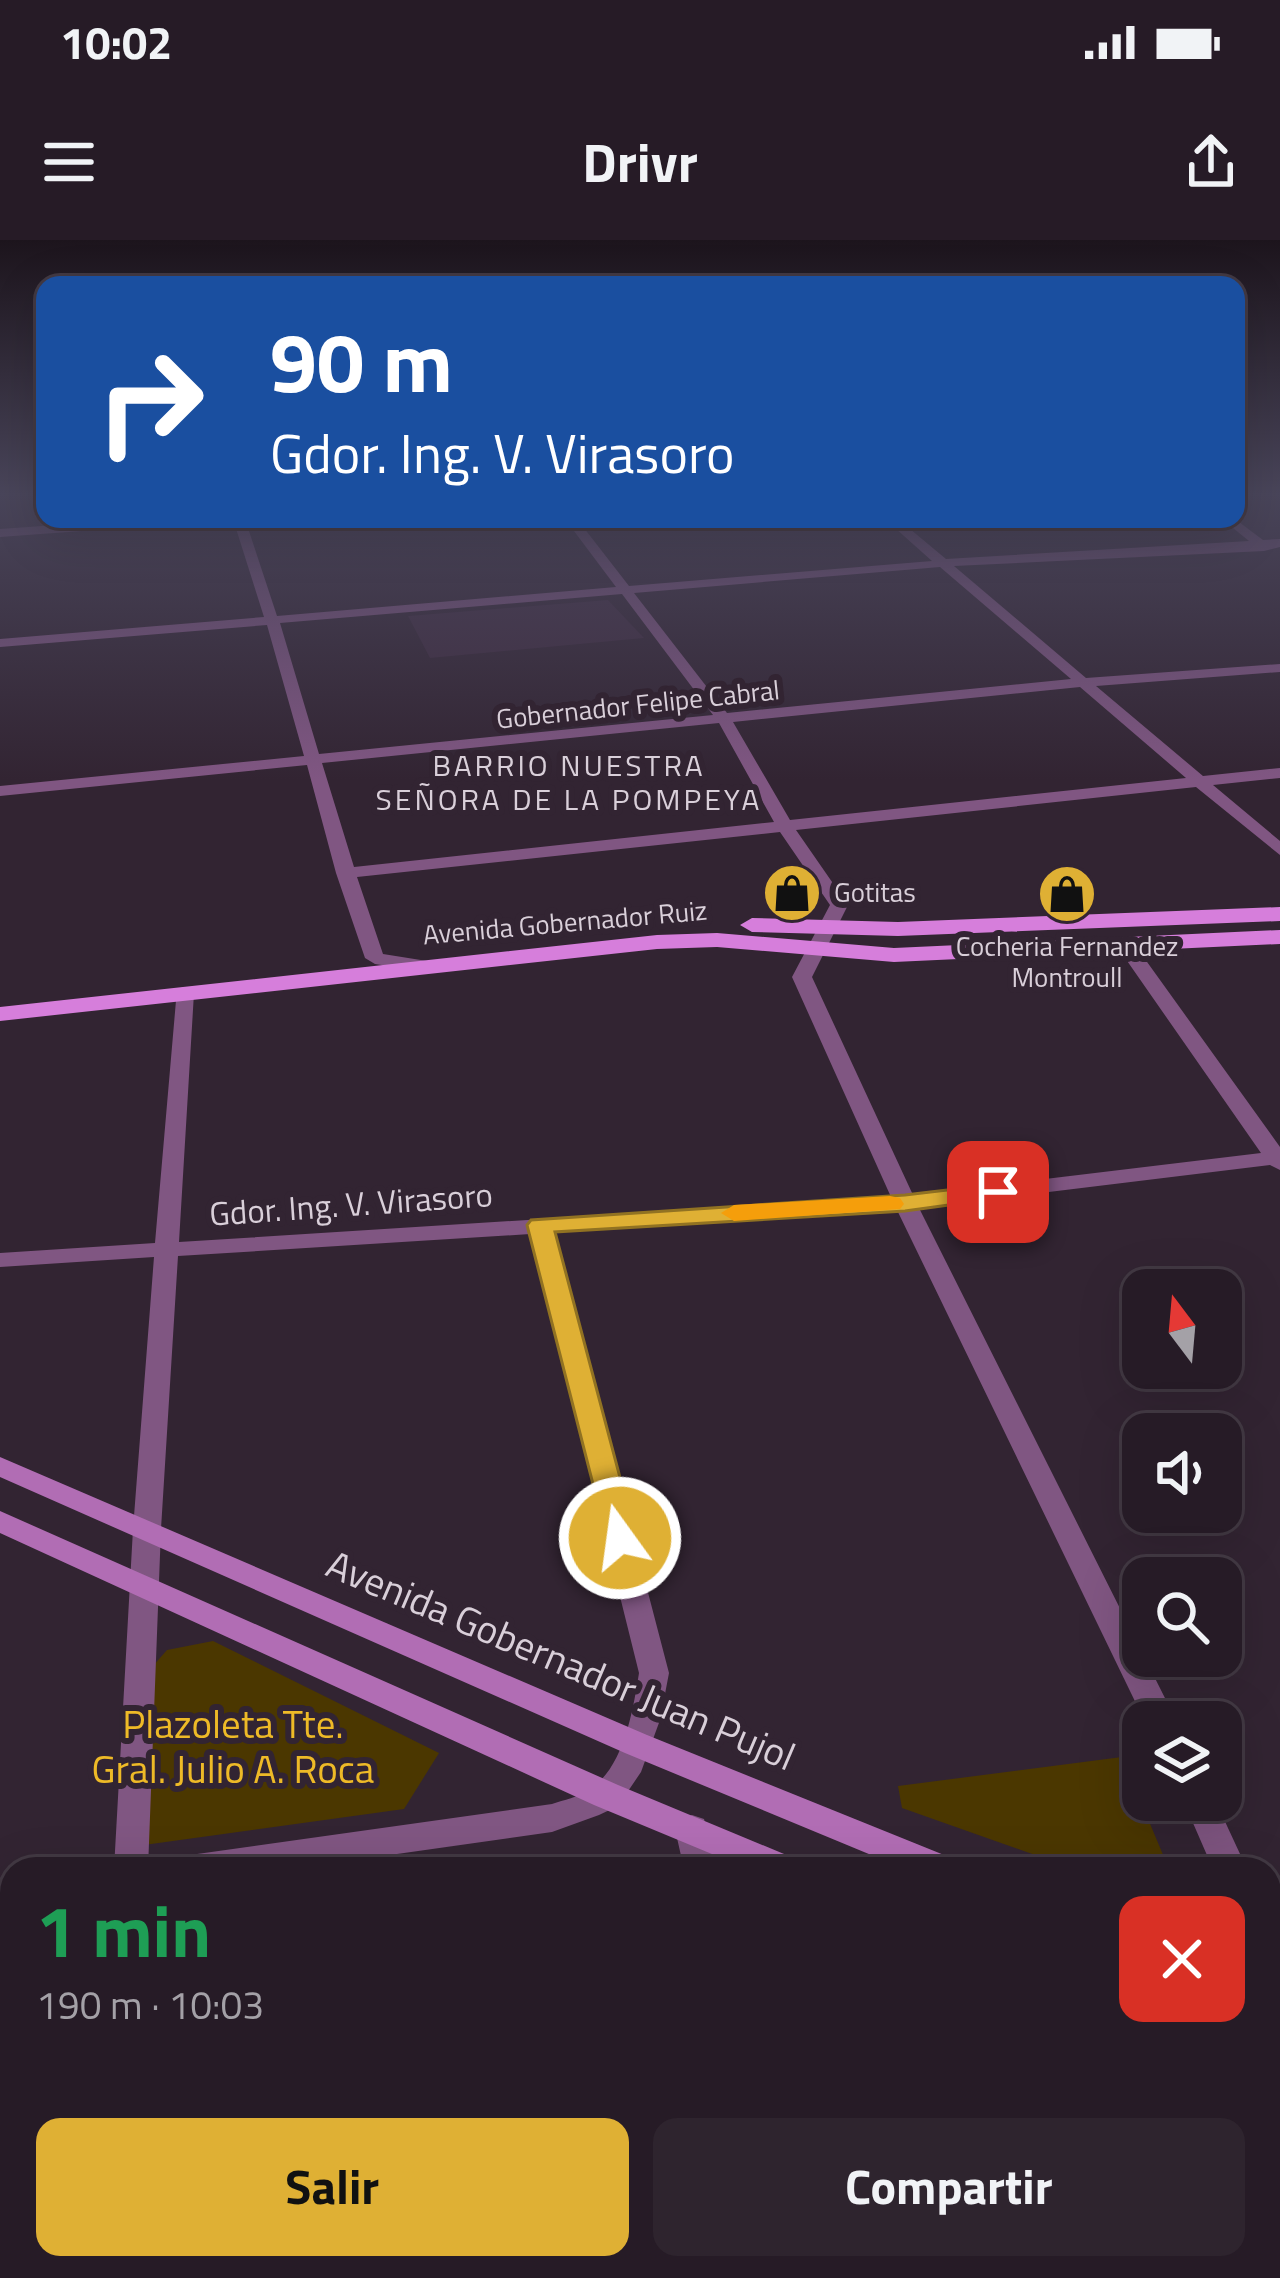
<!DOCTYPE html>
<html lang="es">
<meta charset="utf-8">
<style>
:root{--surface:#261b26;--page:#2e242e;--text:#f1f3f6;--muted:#a4a1a7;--line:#423943;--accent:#dfb034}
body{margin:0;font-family:"Titillium Web",sans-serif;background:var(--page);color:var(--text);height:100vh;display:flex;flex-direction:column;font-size:45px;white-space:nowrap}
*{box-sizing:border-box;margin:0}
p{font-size:39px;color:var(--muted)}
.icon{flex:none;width:66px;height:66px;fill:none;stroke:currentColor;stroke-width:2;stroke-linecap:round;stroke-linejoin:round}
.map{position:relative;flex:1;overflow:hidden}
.drawer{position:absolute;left:0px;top:1617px;width:1281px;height:423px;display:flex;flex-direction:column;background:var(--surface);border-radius:36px 36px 0 0;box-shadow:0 12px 48px #0002,0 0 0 3px var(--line)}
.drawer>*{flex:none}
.guide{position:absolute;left:36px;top:36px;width:1209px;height:252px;border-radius:24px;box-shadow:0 12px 48px #0002,0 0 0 3px var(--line);background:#1a4fa0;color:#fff;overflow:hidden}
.needle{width:78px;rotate:344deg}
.controls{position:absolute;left:1122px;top:1029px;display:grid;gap:24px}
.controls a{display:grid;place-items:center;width:120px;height:120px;border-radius:24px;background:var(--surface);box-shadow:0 12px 48px #0002,0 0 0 3px var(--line);font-size:60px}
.pin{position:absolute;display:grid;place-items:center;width:102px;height:102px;color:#fff;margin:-51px;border-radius:24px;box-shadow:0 6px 18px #0006}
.me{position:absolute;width:132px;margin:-66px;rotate:346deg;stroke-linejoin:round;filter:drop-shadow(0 0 9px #0008)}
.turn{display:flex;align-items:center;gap:42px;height:252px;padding:0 36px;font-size:54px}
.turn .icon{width:156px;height:156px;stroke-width:2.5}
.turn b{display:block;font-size:84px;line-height:102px}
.round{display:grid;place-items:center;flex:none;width:126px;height:126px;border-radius:24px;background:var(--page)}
.headline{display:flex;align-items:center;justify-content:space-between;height:204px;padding:0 36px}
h1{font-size:72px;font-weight:700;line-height:90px;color:#1e9e55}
.button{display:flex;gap:24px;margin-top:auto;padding:24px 36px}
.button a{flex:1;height:138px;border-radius:24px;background:var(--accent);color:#111;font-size:48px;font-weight:700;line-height:138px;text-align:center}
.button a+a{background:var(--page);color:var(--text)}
.status{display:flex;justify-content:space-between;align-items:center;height:84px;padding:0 60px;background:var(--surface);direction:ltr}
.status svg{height:33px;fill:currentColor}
header{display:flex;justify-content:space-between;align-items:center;height:156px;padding:0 36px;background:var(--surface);font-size:54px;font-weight:700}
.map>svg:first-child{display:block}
</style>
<div class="status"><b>10:02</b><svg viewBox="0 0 49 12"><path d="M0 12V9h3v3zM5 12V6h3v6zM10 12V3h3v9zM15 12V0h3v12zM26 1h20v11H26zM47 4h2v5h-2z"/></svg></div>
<header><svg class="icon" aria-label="menu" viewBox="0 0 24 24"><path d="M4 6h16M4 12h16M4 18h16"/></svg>Drivr<svg class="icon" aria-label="share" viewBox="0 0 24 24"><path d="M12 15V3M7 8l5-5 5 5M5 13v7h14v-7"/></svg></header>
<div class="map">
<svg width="1280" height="2038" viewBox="0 0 1280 2038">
<rect width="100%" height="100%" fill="#322432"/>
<path fill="#3e2b3f" d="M608,360l36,38 -214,20 -22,-42z"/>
<path fill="#4b3700" d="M213,1401l226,112 -35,56 -260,36 8,-178 15,-17z
M1122,1517l47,112h-94l-173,-61 -4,-22z"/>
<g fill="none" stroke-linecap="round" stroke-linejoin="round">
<path fill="#805682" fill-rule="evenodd" d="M141,279h55l-6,4 -190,14v-8z
M233,279h12l32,97 339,-29 -51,-68h12l52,67 303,-25 -47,-42h13l48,40 303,-18 -27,-22h13l28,21 17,-1v8l-16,4 -310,15 132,112 194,-14v8l-184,14 107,90 77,-8v10l-67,7 67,56v14l-84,-68 -400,43 52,75 -36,72 101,218 348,-42 -145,-208 9,-6 7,2 148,206v23l-10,-5 -351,43 258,514h-32l-248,-512 -343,22 115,441 -9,47 -19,52 -23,34 -19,9 -47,17 -261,37h-118l5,-10 12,-4 362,-51c12,-4 26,-7 37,-14 35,-22 44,-80 50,-117l-109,-439 -352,22 -17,273 -13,340h-34l19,-340 21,-272 -154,10v-14l155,-10 22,-254 7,-2 10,6 -15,249 712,-45 -99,-220 38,-72 -50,-73 -423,45 26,77 44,7v8l-7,2 -45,-7 -10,-6 -29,-85 -29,-108 -307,31v-10l304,-30 -37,-131 -267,22v-8l264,-22zM940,327l131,112 -344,34 -93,-120zM622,354l91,121 -394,39 -39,-131zM1080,447l106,91 -396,42 -57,-98zM719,483l55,99 -420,45 -32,-104z
M1183,1560h32l32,69h-34z
M692,1575l12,4 14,50h-34l-9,-40 5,-10z
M12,1640v30l-12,2v-30z
M1269,2011l5,3 6,24h-36l-4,-10h29z
M84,2028h40v10h-40z
M776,2028h40l2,10h-40z"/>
<path fill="#b16db4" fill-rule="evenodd" d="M0,1217l647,278 307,124 5,10h-54l-280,-116 -625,-276z
M0,1271l618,274 178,74 5,10h-53l-154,-64 -594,-272z
M1269,1747l11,4v32l-11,-4z
M1269,1821l11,5v36l-11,-5z"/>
<path fill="#d67edb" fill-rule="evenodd" d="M1280,667v14l-382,15 -146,-4 -12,-7 12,-7 146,4z
M1280,690v14l-386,18 -177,-15 -60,2 -657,72v-14l657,-72 60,-2 177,15z"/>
</g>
<linearGradient id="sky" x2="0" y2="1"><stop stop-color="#1c141c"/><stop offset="0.47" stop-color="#49455a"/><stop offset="1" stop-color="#49455a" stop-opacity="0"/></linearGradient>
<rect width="1280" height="540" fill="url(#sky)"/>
<path fill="#dfb034" stroke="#917222" stroke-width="3" d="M998,944l9,2 4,6 -4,5 -102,14 -350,21 81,306 -4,9h-23l-82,-322 4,-5 374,-25z"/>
<path fill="#f59e0b" d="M890,956l10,2 4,6 -4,5 -166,12 -13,-8 13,-8z"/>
<defs>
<g id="shop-disc" transform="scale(3)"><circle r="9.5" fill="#dfb034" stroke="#322432"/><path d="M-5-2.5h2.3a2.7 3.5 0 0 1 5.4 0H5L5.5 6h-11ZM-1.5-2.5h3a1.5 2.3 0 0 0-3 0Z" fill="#111"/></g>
</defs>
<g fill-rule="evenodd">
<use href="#shop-disc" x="792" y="653"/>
<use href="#shop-disc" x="1067" y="654"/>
</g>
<g text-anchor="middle" stroke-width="12" stroke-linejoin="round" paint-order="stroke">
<g font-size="27" fill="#d9cfd9" stroke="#322432">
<text transform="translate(638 465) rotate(-6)" y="9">Gobernador Felipe Cabral</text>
<text transform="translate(565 683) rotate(-5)" y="9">Avenida Gobernador Ruiz</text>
</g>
<g font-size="27" fill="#d9cfd9" stroke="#322432" text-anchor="start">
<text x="834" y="662">Gotitas</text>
<text x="1067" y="716" text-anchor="middle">Cocheria Fernandez<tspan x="1067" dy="31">Montroull</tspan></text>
</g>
<g font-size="30" letter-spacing="3" fill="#d9cfd9" stroke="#322432">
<text x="569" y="536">BARRIO NUESTRA<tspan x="569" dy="34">SEÑORA DE LA POMPEYA</tspan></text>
</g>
<g font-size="33" fill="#d9cfd9" stroke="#322432">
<text transform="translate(351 964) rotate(-4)" y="12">Gdor. Ing. V. Virasoro</text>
</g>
<g font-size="39" fill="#d9cfd9" stroke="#322432">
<text transform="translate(561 1420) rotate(23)" y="14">Avenida Gobernador Juan Pujol</text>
</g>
<g font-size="39" fill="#eeba27" stroke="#322432">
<text x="233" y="1498">Plazoleta Tte.<tspan x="233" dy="45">Gral. Julio A. Roca</tspan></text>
</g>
</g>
</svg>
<div class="controls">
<a><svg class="needle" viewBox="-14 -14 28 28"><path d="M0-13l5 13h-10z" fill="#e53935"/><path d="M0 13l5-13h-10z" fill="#a4a1a7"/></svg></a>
<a><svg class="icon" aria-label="sound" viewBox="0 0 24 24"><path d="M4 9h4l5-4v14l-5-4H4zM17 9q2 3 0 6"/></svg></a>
<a><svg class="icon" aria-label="search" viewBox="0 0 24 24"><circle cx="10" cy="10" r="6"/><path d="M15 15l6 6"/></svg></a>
<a><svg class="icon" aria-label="layers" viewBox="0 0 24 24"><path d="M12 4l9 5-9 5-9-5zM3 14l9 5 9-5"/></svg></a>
</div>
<div class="pin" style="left:998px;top:952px;background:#d93025"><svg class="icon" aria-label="arrive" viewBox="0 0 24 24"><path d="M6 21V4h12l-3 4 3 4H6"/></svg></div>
<svg class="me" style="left:620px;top:1298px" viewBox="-20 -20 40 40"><circle r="17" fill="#dfb034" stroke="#fff" stroke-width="3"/><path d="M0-11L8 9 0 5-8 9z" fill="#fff"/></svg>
<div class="guide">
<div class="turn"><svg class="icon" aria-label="right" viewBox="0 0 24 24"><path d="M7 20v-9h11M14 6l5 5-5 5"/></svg><div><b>90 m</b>Gdor. Ing. V. Virasoro</div></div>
</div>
<section class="drawer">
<div class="headline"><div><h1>1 min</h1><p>190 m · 10:03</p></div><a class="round" style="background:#d93025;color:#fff"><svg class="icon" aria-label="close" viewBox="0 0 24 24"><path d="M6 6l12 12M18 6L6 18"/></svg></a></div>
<div class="button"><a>Salir</a><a>Compartir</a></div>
</section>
</div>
